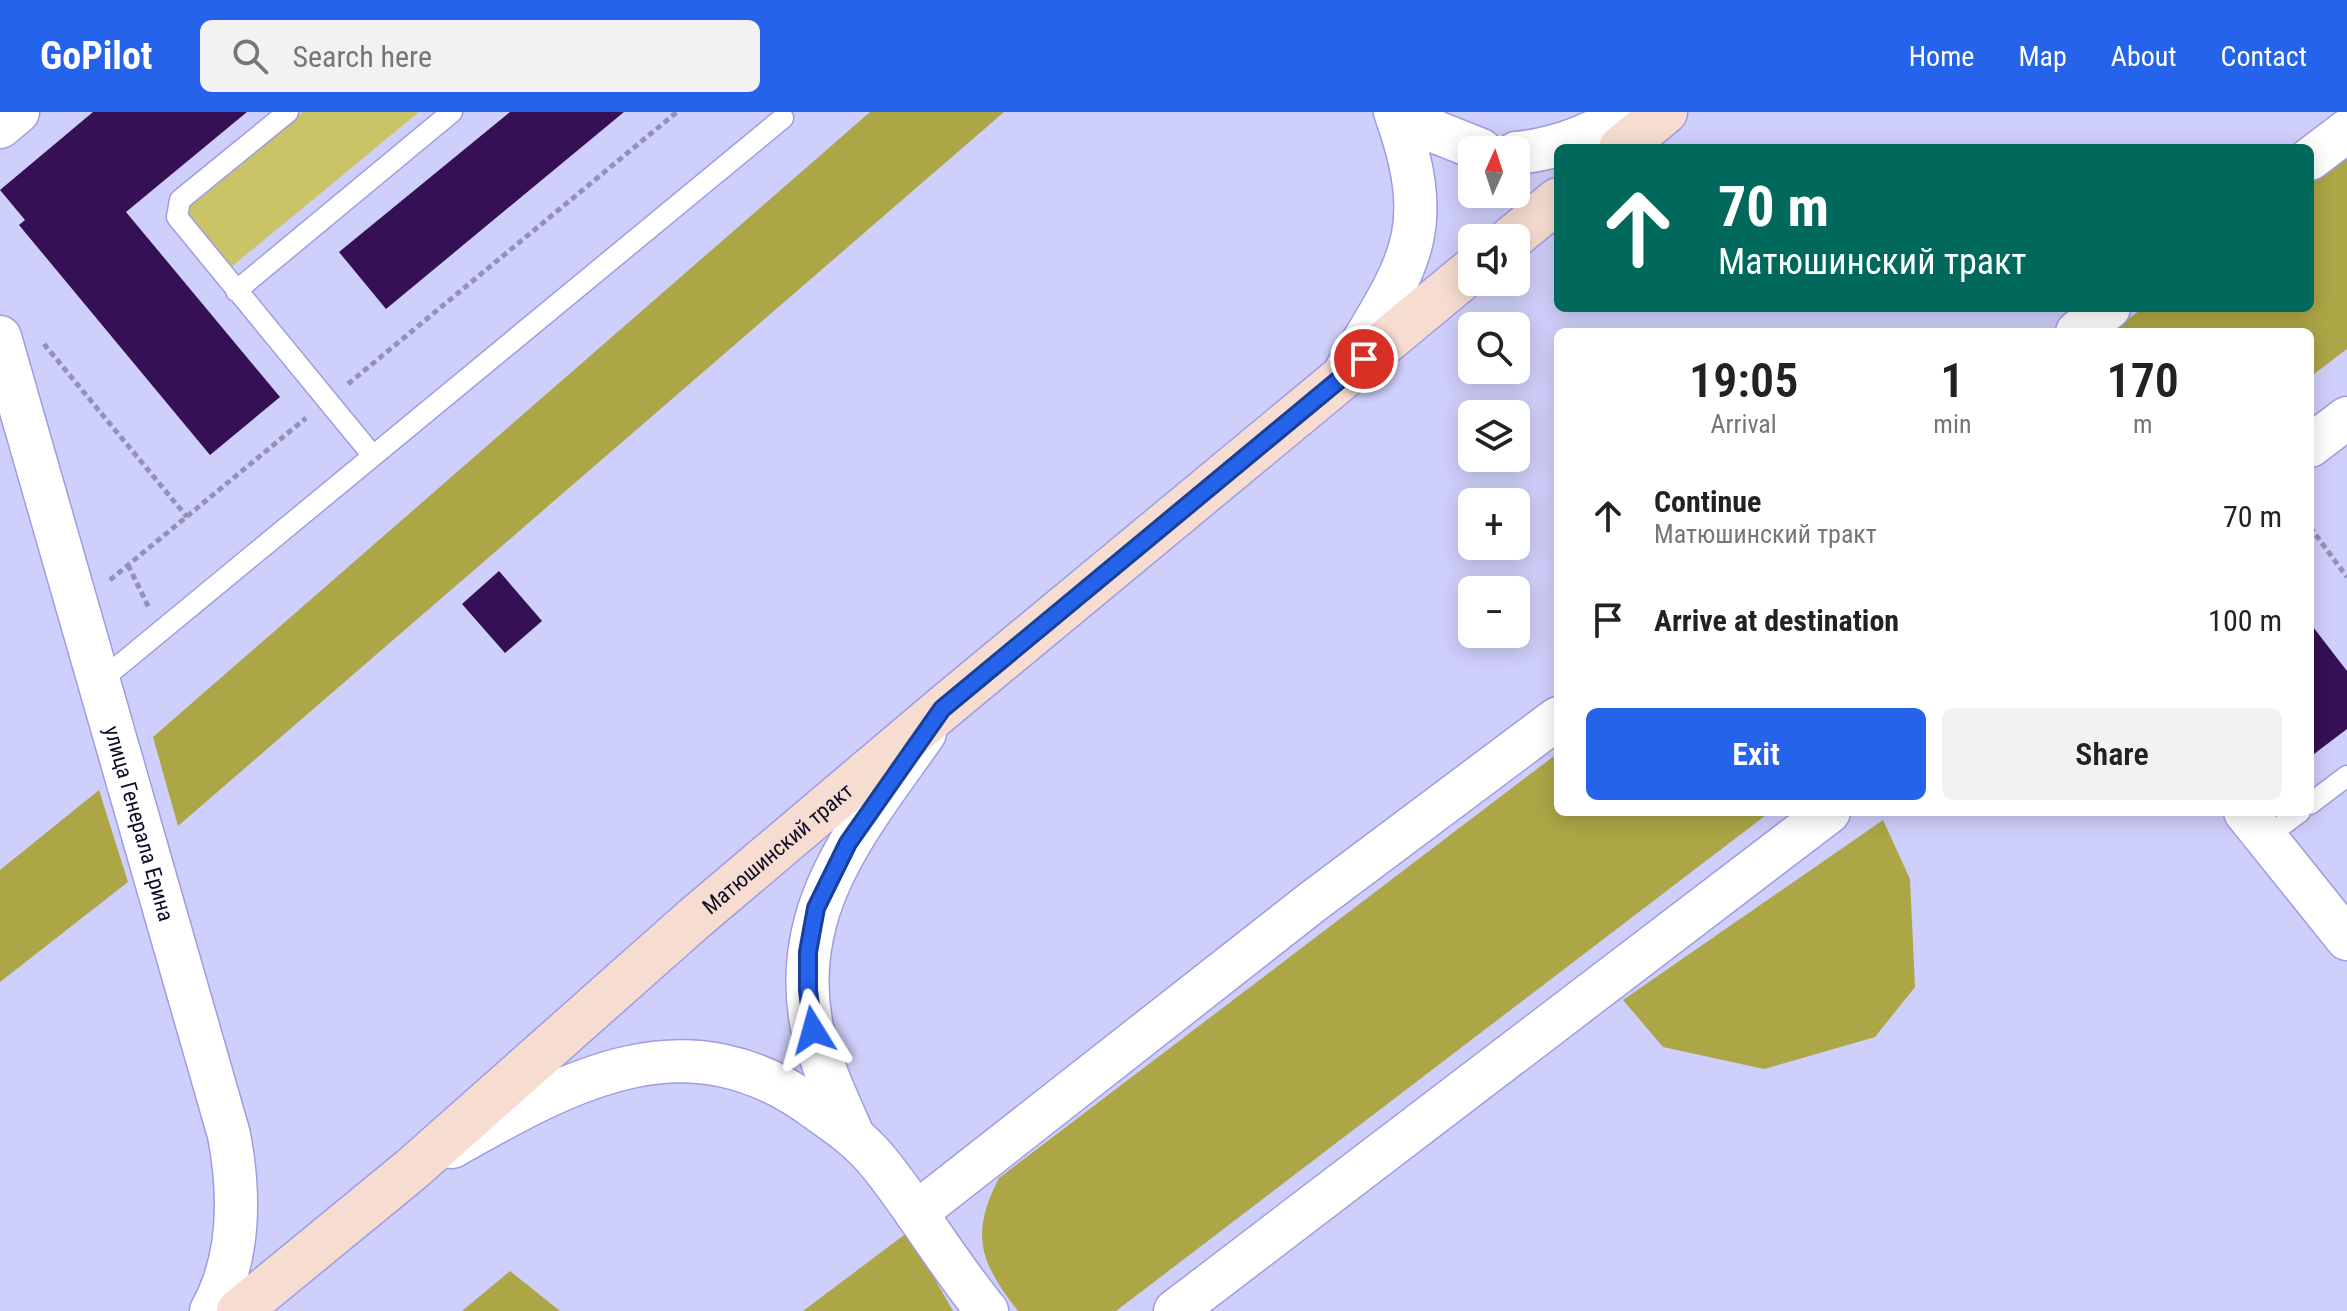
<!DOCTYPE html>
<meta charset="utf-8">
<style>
:root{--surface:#fff;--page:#f2f2f2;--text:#222;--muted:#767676;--accent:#2563eb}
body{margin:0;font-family:"Roboto Condensed",sans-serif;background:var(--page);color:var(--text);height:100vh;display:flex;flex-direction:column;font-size:30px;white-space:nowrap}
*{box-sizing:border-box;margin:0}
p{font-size:26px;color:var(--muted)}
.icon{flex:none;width:44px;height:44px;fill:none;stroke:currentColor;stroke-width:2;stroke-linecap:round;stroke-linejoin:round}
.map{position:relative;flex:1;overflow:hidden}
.panel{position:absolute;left:1554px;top:216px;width:760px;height:488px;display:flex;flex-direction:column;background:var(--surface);border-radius:12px;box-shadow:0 4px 20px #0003}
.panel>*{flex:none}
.hud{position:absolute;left:1554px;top:32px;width:760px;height:168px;border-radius:12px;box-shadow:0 4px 20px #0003;background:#00695c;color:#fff;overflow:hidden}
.needle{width:52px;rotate:3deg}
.fabs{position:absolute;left:1458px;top:24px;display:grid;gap:16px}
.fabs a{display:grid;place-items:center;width:72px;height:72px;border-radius:12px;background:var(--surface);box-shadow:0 4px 20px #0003;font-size:40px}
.pin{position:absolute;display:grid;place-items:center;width:68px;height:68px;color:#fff;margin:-34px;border:4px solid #fff;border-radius:50%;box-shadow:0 2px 8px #0007}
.me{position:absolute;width:88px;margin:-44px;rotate:352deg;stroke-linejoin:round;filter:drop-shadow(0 0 6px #0008)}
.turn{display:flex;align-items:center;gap:28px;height:168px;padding:0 32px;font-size:36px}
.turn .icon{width:104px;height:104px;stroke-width:2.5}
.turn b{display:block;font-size:56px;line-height:68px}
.eta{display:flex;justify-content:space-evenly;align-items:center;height:136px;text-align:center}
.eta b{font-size:48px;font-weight:600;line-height:56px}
.action{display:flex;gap:16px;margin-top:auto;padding:16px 32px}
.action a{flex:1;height:92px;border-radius:12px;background:var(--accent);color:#fff;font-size:32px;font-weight:600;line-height:92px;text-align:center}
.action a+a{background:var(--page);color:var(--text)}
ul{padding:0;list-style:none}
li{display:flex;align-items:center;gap:24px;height:104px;padding:0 32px}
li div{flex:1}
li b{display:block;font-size:30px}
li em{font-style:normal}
header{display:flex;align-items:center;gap:48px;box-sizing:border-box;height:112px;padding:0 40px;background:var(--accent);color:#fff}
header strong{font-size:38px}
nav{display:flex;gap:44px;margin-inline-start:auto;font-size:28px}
.search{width:560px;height:72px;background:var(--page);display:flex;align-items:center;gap:20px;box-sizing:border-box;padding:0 28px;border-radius:12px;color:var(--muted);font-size:30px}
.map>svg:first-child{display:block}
</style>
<header>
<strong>GoPilot</strong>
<div class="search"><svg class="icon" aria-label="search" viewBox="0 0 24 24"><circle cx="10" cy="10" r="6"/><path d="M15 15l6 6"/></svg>Search here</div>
<nav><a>Home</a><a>Map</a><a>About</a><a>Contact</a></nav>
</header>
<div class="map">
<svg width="2347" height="1199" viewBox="0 0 2347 1199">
<rect width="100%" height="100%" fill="#cfcffb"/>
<path fill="#cbc466" d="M303,0h116l-189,156 -47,-57z"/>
<path fill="#ada646" d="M870,0h134l-826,714 -25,-89z
M2347,41v196l-37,28v-45h-199l32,-24h167v-127z
M1558,641v59h212l-654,499h-98c-37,-48 -49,-75 -19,-133z
M99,678l29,92 -128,100v-112z
M1883,708l27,59 5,108 -40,50 -111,32 -101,-22 -40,-47z
M908,1120l45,79h-150z
M510,1159l50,40h-98z"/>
<path fill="#361055" d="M93,0h154l-121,100 154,185 -70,58 -191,-230 6,-5 -25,-30z
M510,0h114l-238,197 -47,-57z
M499,459l43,50 -37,32 -43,-49z
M2310,511l37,48v58l-37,28z"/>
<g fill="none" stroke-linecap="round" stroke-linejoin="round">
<g stroke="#9f9ce2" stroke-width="23">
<path id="service" d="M288,0l-108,88 -3,17 196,239
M236,179l216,-179
M99,570l684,-564
M2310,692l37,-28
M2265,726l35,-26"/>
</g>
<g stroke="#9f9ce2" stroke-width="45">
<g id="minor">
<path d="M1403,0l33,20 45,18"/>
<path d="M0,15l18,-15"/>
<path d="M1516,41c44,-4 78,-20 116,-41"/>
<path d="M2310,47l37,-28"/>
<path d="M2077,220l32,-24"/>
<path id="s1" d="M0,225l229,798c11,58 12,122 -18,176"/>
<path d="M1346,258c61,-104 93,-135 49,-258"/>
<path d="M2310,334l37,-28"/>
<path d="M2245,700l102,127"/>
<path d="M853,1023c-15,-34 -31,-68 -40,-103 -27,-122 47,-206 112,-299"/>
<path d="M452,1035c120,-68 235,-133 364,-38 23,16 46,32 64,55 38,47 68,100 107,147"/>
<path d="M916,1101l395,-310 247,-185"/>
<path d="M1175,1199l654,-499"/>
</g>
</g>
<g stroke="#9f9ce2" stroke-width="47">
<g id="secondary">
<path d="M1621,36l44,-36"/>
<path d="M1512,126l46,-38"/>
<path id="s2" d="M239,1199l173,-142 283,-251 247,-209 530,-439"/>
</g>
</g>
<path stroke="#9291b7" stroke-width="5" stroke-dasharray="6 4" stroke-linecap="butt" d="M44,232l143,173
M348,272l329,-272
M2310,415l37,50
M128,453l21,43
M110,468l196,-162"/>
<use href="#service" stroke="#fff" stroke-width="20"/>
<use href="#minor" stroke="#fff" stroke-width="42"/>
<use href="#secondary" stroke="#f7ddd1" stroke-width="44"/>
</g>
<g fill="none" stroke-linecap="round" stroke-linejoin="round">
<g stroke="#184099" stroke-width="20">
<path id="route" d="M813,918l-5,-40v-38l8,-44 32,-65 94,-134 422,-350"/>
</g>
<use href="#route" stroke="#2563eb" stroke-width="14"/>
</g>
<g text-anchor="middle" stroke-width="8" stroke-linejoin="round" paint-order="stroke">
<g font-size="22" fill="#0f0c26" stroke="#dedefc">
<text dy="8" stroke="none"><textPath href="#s1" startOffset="506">улица Генерала Ерина</textPath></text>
<text dy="8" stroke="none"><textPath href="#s2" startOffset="710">Матюшинский тракт</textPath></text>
</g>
</g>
</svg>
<div class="fabs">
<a><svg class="needle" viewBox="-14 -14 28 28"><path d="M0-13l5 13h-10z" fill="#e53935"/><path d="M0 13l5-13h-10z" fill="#767676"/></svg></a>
<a><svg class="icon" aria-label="sound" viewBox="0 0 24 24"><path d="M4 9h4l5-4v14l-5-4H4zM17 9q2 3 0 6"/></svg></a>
<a><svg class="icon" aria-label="search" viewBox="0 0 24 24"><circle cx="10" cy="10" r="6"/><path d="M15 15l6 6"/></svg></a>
<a><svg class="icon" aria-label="layers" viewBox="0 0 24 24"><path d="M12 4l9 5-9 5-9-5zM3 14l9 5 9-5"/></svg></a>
<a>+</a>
<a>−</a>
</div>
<div class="pin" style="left:1364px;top:247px;background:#d93025"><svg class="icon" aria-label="arrive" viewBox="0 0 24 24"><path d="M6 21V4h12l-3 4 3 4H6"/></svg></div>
<svg class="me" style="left:813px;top:918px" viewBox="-20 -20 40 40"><path d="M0-17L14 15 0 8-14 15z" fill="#2563eb" stroke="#fff" stroke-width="4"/></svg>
<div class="hud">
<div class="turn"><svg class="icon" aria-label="ahead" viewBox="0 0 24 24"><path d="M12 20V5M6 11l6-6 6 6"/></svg><div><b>70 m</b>Матюшинский тракт</div></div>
</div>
<section class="panel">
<div class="eta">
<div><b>19:05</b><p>Arrival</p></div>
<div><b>1</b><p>min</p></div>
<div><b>170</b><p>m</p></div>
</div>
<ul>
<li><svg class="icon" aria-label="ahead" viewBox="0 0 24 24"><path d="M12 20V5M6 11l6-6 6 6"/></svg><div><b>Continue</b><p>Матюшинский тракт</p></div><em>70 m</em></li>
<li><svg class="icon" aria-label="arrive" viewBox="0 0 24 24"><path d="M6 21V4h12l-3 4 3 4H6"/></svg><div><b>Arrive at destination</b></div><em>100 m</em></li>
</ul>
<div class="action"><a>Exit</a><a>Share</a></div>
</section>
</div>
